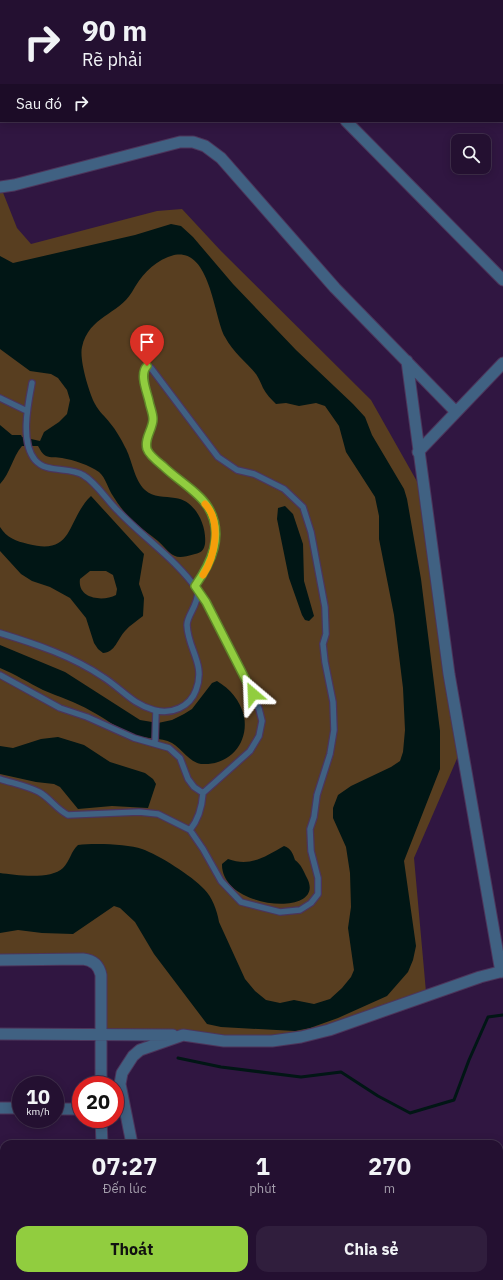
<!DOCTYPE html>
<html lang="vi">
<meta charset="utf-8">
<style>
:root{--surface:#241031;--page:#301e3d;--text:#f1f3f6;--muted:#a39dab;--line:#41304d;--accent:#91cd3f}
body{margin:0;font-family:"IBM Plex Sans",sans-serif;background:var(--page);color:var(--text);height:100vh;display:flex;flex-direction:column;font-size:15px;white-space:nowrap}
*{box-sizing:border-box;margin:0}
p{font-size:13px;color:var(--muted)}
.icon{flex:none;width:22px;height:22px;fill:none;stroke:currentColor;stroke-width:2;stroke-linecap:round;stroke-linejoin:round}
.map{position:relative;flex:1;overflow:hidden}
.details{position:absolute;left:0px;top:1140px;width:503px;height:140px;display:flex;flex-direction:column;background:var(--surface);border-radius:12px 12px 0 0;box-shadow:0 2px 10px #0003,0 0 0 1px var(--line)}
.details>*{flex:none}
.guide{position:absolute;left:0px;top:0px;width:503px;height:122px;box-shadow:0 2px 10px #0003,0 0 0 1px var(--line);background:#241031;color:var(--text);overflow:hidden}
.buttons{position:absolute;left:451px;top:134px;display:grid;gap:8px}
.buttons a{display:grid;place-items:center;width:40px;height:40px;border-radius:8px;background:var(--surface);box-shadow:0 2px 10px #0003,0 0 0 1px var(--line);font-size:20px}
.speed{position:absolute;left:12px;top:1076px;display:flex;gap:8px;font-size:20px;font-weight:700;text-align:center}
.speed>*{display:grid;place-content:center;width:52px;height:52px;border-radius:50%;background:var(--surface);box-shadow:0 2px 10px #0003,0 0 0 1px var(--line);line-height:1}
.speed small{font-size:10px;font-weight:400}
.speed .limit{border:6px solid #d22;background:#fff;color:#111}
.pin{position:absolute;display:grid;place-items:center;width:34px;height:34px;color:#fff;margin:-41px -17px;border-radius:50% 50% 50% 0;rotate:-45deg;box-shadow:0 0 4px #0007}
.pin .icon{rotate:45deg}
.me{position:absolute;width:44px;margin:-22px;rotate:334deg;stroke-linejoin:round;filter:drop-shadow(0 0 3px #0008)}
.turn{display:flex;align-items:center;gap:14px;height:84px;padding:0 16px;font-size:18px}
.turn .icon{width:52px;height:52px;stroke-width:2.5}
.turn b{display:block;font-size:28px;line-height:34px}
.then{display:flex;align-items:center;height:38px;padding:0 16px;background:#0003;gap:8px;font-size:15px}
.eta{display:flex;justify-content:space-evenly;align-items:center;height:68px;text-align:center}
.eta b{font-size:24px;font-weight:700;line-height:28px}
.cta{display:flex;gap:8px;margin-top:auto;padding:8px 16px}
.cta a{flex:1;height:46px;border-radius:12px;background:var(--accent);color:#111;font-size:16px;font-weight:700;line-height:46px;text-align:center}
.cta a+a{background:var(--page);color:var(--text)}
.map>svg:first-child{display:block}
</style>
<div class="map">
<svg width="503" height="1280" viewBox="0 0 503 1280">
<rect width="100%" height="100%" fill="#301641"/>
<path fill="#583e20" d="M0,190h2l15,38 14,16 126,-33 25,-2 39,42 150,149 48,85 40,269 -45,104 12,134 -97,34 -56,12 -169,-6 -6,-70 -98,-6z"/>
<path fill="#011615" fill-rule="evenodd" d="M171,224l10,2 12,11 40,47 63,66 57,54 12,13 7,18 32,54 3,10 14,80 19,152v38l-36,92 12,85 -3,14 -5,12 -21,24 -49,22 -28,10 -15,3 -74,-4 -14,-3 -53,-70 -19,-32 -15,-14 -6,-2 -41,28 -31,-1 -24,-3 -18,3v-60c15,2 51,7 63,-5 7,-7 8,-17 15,-23 16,-2 50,-1 64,4 17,6 50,27 62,40 8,8 13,21 15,33l26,57 10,12 11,9 14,3 14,-3 20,4 16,-5 12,-11 9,-11 3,-7 -6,-42 3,-21 -1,-34 -4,-26 -13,-29v-10l5,-13 13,-9 40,-19 9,-6 3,-9 2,-22 -2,-42 -9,-73 -15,-76v-23l-4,-19 -29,-45 -7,-26 -14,-20 -9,-3 -17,3 -13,-3 -10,1c-5,-5 -10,-10 -13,-16 -2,-5 -4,-9 -7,-14 -10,-12 -23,-22 -31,-37 -12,-22 -15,-97 -57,-80 -17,7 -27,19 -36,35 -14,23 -43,24 -50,55 -3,12 7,46 13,57 4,8 10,12 15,19 6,7 11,16 15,24 7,12 9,33 20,43 8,8 20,6 30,8 20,2 32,27 30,46 -1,6 -4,9 -10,10 -23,7 -22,1 -37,-13 -7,-6 -15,-11 -22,-17 -9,-8 -17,-18 -23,-28 -5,-7 -7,-18 -14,-24 -10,-7 -25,-12 -37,-14 -5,-1 -12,0 -16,-2 -4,-2 -6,-7 -8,-10h-16c-10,12 -11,26 -22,38v-59l12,10h9l1,2 18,4 4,-9 15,-10 8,-8 3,-14 -3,-10 -9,-12 -7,-4 -21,-3 -30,-22v-93l13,7 122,-28z
M91,496l53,58 -5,30 5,14 -1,18c-6,5 -13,9 -18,15 -7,7 -10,22 -22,22l-5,-4 -4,-6 -8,-25 -16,-20 -20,-11 -18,-6 -11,-7 -21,-23v-24c7,11 16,14 28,17 47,12 38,-24 63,-48zM90,571h16l7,4 4,14 -1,6c-13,7 -39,4 -36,-16z
M285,506l8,8 10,30 1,37 10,35 -5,5 -4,-1 -3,-5 -13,-37 -12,-59 1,-11z
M0,645l65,27 75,48 18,3 14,-3 12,-6 8,-5 20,-26 5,-2c13,8 23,19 27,35 5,27 -14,50 -43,48 -12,-2 -19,-15 -29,-21 -11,-6 -27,-4 -39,-8 -14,-6 -29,-17 -42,-24 -15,-9 -32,-14 -48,-21 -14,-7 -28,-16 -43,-22z
M58,737l26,8 26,17 35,11 8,6 3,5 -8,24 -36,-2 -34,3 -18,-22 -6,-3 -18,-2 -36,-8v-28l13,2 28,-9z
M284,846c7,2 9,8 11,14 6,4 9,12 12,18 21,40 -86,32 -85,-14l6,-5c22,8 37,-2 56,-13z"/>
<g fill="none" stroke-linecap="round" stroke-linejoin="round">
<path stroke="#011615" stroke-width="3" d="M178,1058l43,9 80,10 40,-5 37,24 32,17 44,-13 15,-40 19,-43 15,-2"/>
<g stroke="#4c355b" stroke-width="8">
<path id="service" d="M0,398l27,13
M0,633c36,11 72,23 103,44 19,12 29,27 51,33 17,5 36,-3 42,-20 10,-26 -8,-40 -9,-65 0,-10 11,-19 11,-34 -21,-31 -53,-52 -79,-79 -12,-11 -22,-29 -36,-37 -14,-9 -36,-1 -48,-15 -15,-18 -7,-56 -3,-77
M0,675l60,33 27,9 47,21 35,10 11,10 8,21 6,8 9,6 47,-42 9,-15 3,-15 -3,-12 -18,-40 -35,-68 -8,-10
M155,744l1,-33
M0,779c12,4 27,7 39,13 11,6 17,17 29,23l71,-3 19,2 32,16c9,-11 12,-23 13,-37
M190,830l13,19 18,32 20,21 39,10 20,-2 11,-7 7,-9v-16l-7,-27 -1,-22 4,-12 3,-22 13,-41 4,-24 -1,-28 -8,-40 -2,-18 3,-10 -1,-27 -14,-75 -8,-25 -19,-18 -30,-15 -17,-4 -19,-13 -67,-89 -4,-2c-8,8 0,26 2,35 1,6 4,12 4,18 0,10 -9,19 -6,30 2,6 11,13 16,18 13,12 36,25 45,40 17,28 3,56 -13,79"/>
</g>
<g stroke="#4c355b" stroke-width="13">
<path id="minor" d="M417,0l1,1
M0,58h1
M502,87l1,1
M346,121l157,159
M0,187l14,-2 166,-43h13l12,4 16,12 114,130 121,124
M407,361l42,313 52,298
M418,452l85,-89
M0,960l83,-1c10,1 16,6 18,16v110
M0,1034l173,1
M0,1108h21
M55,1109h26
M101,1119l1,25
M132,1144l-12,-60 2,-11 11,-17 7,-6 43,-15 41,6h48l29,-4 28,-7 151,-53 23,-6
M0,1181h4
M0,1253h4
M102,1276v4
M284,1276v4
M481,1276l12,4
M199,1280v-4
M428,1280l21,-4"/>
</g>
<use href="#service" stroke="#406182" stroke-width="5.5"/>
<use href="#minor" stroke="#406182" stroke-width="11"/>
</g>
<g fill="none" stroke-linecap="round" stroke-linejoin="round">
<g stroke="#5e8529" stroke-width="10">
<path id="route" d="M147,366c-8,8 0,26 2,35 1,6 4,12 4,18 0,10 -9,19 -6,30 2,6 11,13 16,17 13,13 36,26 45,41 17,28 3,56 -13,79l11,16 47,92"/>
</g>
<use href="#route" stroke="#91cd3f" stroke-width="7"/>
<path stroke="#f59e0b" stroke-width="7" d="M203,575c12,-18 19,-54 2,-71"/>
</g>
</svg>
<div class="buttons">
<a><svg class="icon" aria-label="search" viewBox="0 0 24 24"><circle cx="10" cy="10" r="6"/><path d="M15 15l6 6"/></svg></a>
</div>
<div class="speed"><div>10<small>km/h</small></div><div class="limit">20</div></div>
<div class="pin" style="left:147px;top:366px;background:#d93025"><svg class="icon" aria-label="arrive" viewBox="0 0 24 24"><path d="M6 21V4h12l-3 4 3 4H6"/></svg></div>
<svg class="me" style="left:253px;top:694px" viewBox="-20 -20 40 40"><path d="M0-17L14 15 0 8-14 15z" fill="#91cd3f" stroke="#fff" stroke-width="4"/></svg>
<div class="guide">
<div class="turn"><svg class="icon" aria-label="right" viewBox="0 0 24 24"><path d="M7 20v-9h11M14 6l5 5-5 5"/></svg><div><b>90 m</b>Rẽ phải</div></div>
<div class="then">Sau đó<svg class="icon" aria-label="right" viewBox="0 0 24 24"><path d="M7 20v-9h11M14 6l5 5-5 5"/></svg></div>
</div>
<section class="details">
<div class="eta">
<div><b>07:27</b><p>Đến lúc</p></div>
<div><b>1</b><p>phút</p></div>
<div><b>270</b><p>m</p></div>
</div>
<div class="cta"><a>Thoát</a><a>Chia sẻ</a></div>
</section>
</div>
